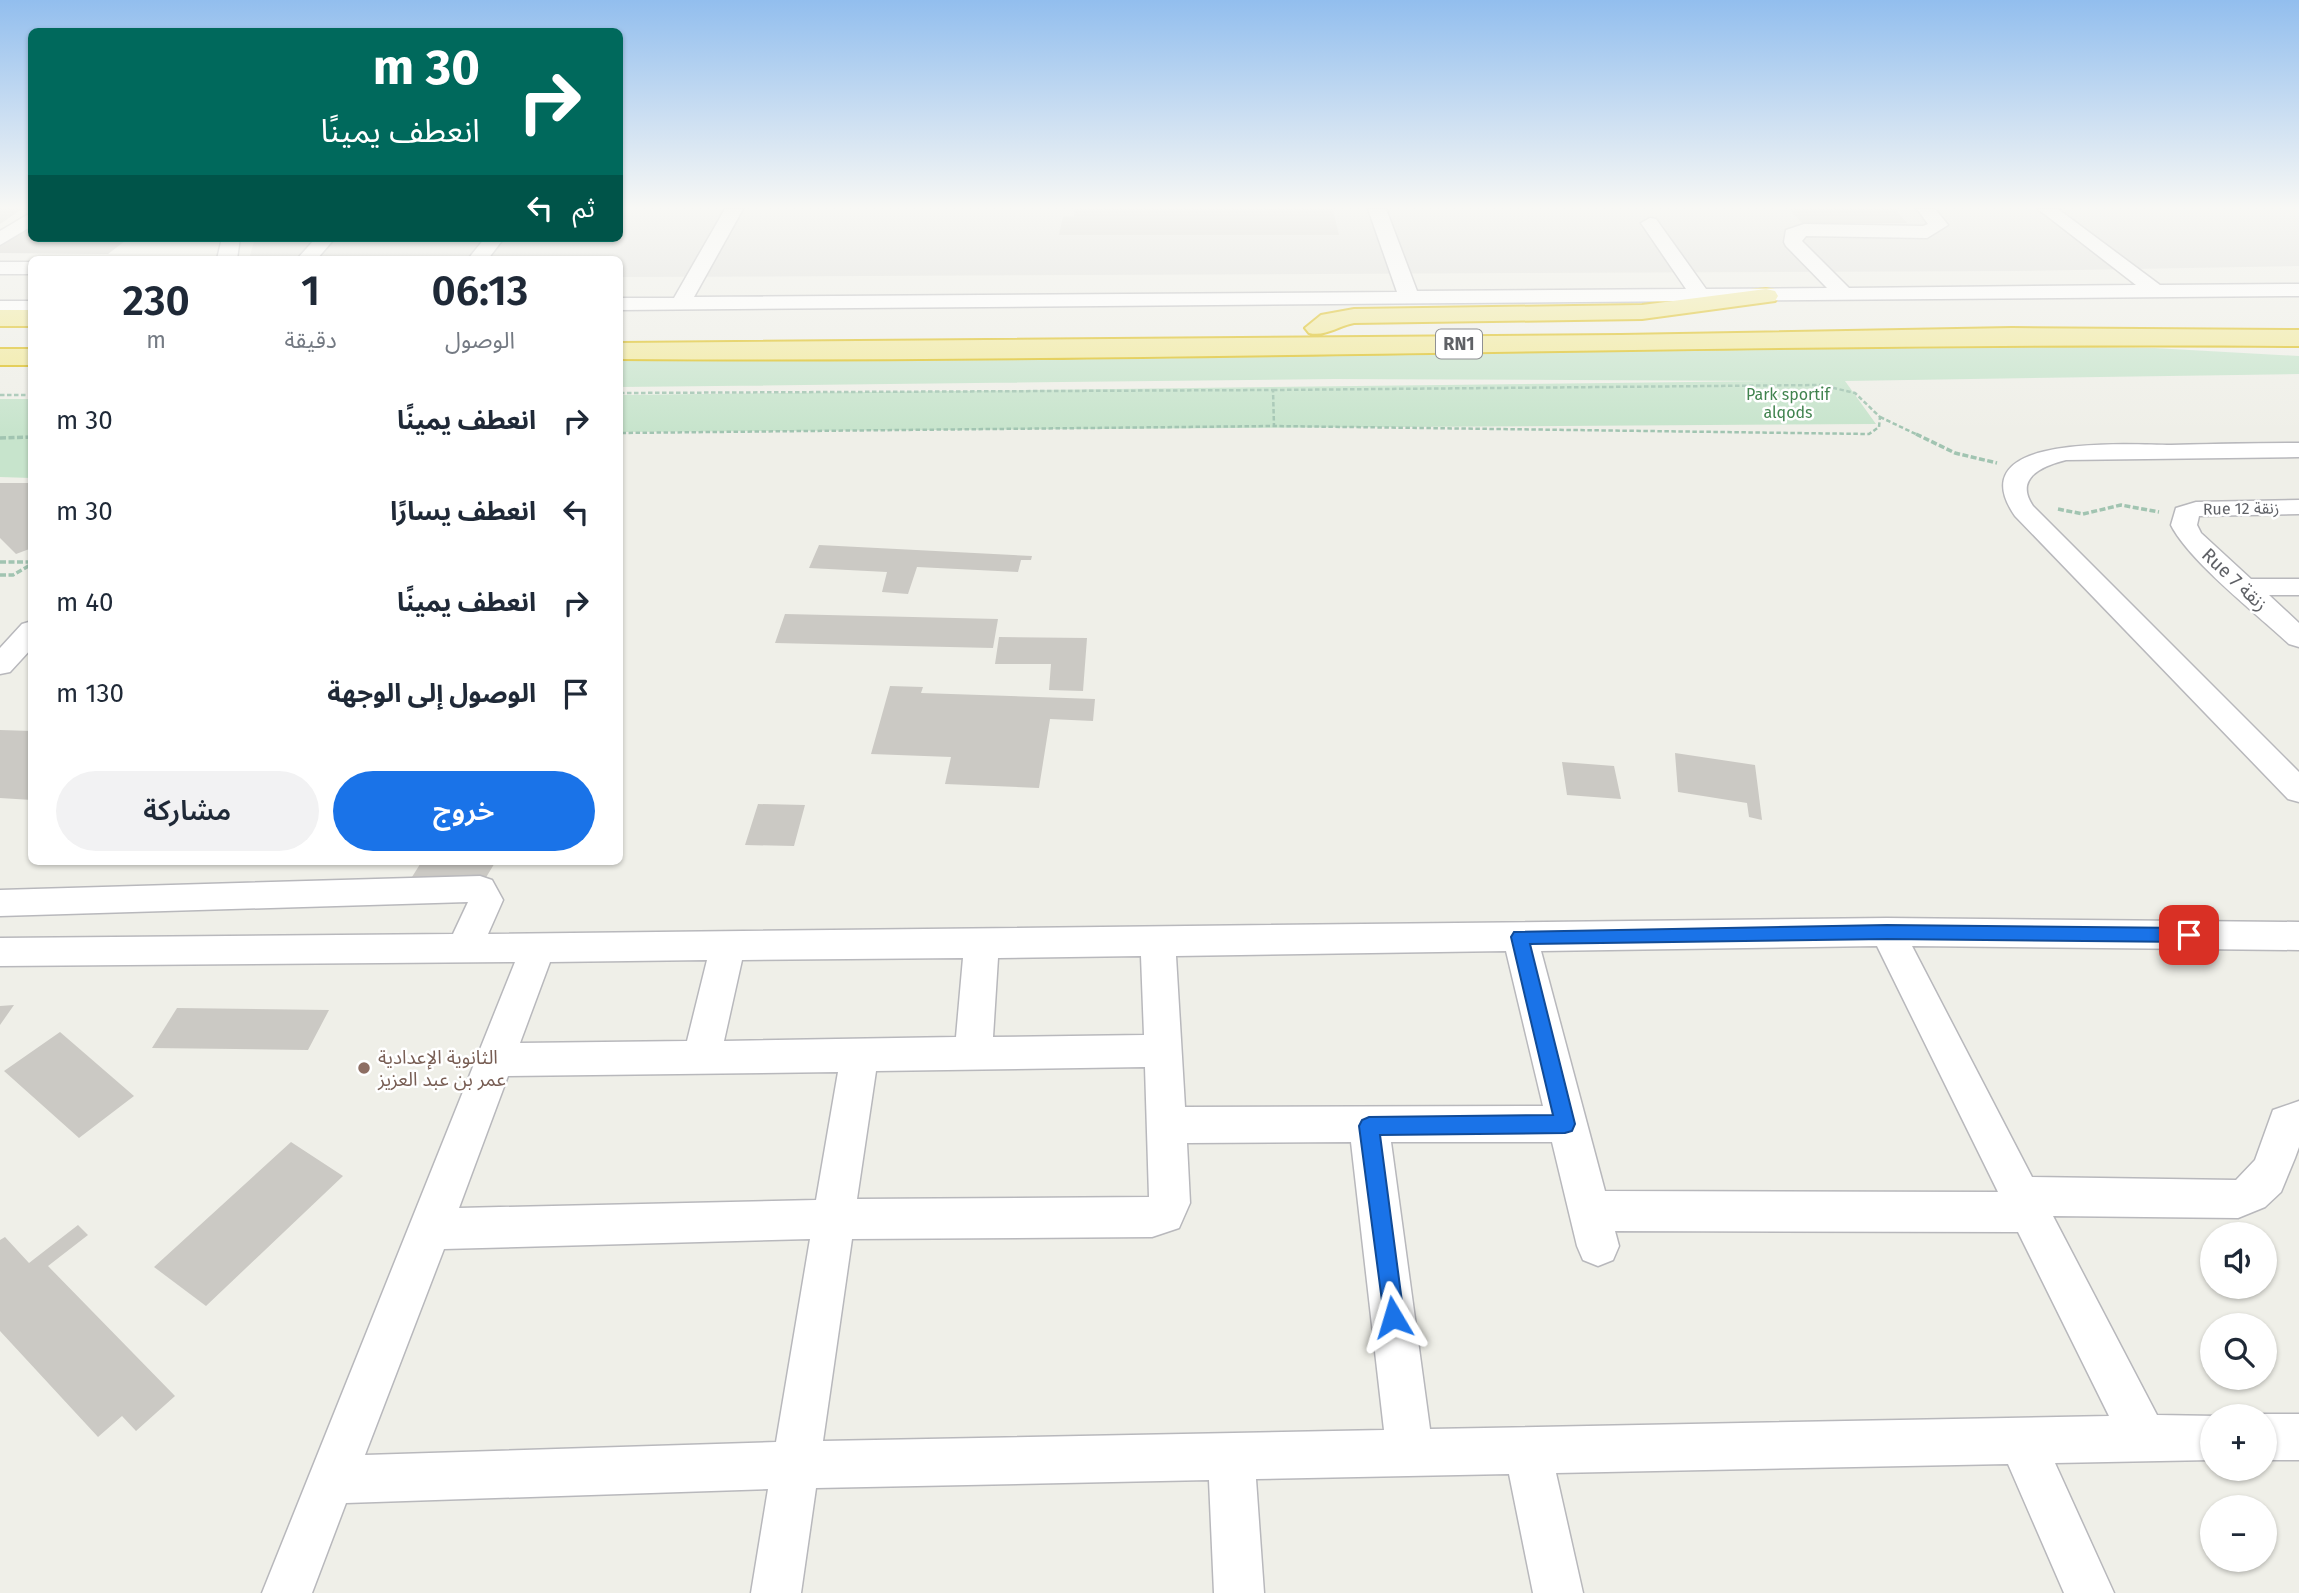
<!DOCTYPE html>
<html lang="ar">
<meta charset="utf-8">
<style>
:root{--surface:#fff;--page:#f2f2f3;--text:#1f2937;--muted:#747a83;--accent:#1a73e8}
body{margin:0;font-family:"Fira Sans","Noto Sans Arabic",sans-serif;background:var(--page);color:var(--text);direction:rtl;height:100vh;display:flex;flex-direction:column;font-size:26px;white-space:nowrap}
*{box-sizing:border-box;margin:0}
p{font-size:23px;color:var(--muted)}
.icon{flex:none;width:38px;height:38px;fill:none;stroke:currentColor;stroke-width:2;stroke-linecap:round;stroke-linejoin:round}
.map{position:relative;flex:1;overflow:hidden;direction:ltr}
.sheet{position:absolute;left:28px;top:256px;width:595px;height:609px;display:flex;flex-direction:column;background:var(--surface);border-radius:10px;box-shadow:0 2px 5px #0004;direction:rtl}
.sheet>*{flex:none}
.top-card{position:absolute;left:28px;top:28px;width:595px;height:214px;border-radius:10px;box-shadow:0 2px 5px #0004;direction:rtl;background:#00695c;color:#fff;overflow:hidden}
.tools{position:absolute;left:2200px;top:1222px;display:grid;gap:14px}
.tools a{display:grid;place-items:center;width:77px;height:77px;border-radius:50%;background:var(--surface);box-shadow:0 2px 5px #0004;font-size:35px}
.pin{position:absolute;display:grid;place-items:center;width:60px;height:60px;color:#fff;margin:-30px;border-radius:14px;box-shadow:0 4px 10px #0006}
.me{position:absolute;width:77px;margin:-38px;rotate:353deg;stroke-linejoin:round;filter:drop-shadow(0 0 5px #0008)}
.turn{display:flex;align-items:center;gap:24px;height:147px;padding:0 28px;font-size:32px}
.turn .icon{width:91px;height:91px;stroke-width:2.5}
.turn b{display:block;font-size:49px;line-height:60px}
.then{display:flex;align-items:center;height:66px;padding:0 28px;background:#0003;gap:14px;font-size:26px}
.eta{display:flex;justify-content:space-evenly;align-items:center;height:119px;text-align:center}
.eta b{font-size:42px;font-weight:600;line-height:49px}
.action{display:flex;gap:14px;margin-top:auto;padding:14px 28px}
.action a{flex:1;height:80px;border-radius:42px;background:var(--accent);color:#fff;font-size:28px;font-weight:600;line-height:80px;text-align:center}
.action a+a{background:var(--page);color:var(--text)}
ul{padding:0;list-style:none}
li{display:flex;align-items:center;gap:21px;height:91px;padding:0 28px}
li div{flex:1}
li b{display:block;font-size:26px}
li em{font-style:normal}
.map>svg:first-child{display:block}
</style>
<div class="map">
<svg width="2299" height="1593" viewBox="0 0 2299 1593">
<rect width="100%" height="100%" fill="#efefe8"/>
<path fill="#dededa" d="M620,209h1679v57l-282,5 -1397,6v-18h-371l6,-21h365z"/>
<path fill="#c7e4cc" d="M1945,346l209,2 145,8v18l-454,7 31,43 -1256,8v-37l1153,-14 -439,-2 -714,8v-30z
M0,399h31v79l-31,-1z"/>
<path fill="#cbc9c4" d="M0,209h22l-22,15z
M1074,209h259l6,26h-280l4,-19 11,1z
M1789,209h106l12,14h-105z
M21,230h11v8h97l-21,16 -108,-1v-9z
M0,483h32v65l-16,6 -16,-16z
M819,545l213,11 -1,4h-10l-3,12 -101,-5 -9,27 -26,-2 5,-20 -78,-4z
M785,614l213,5 -5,29 -218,-5z
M999,637l88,1 -4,53 -34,-1 2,-26h-56z
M890,686l33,1 -2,6 174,6 -2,22 -43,-2 -11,69 -94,-4 6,-27 -80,-3z
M0,730l32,1v69l-32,-2z
M1675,753l80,12 7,55 -13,-3 -2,-14 -69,-11z
M1562,762l52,4 7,33 -54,-4z
M758,804l47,1 -11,41 -49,-1z
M422,861h74l-14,23 -70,-7z
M14,1005l-14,20v-19z
M177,1008l152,2 -21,40 -156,-2z
M60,1032l74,64 -55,42 -75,-67z
M291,1142l52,34 -137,130 -52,-39z
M78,1225l10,10 -40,31 127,130 -39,35 -14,-15 -24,21 -98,-106v-91l5,-3 24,26z"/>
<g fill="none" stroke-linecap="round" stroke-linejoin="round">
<g stroke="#b8b8bc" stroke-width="3">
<path id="minor" d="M725,209h18l-49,88 703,-5 -29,-83h18l31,82 269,-2 -45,-66 9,-5 6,1 50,70 121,-1 -41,-42 -2,-4 2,-12 18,-6 119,2 5,-2 -11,-15h18l13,16 -21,13 -121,-2 -4,5 47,47 287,-3 -98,-76h20l102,76 139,-1v12l-1679,14v-12h54z
M32,212v14l-32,19v-14z
M222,238h18l-3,21h-20z
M316,238h19l-18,21h-20z
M485,238h19l-16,21h-20z
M0,262h32v12h-32z
M0,301h32v12h-32z
M2299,443v14l-233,3c-24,6 -52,18 -33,46l266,266v30l-11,-3 -273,-283c-58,-84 114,-71 156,-71 42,-1 85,-2 128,-2z
M2299,500v14l-100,2 -2,9 4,8 50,46h48v16h-30l30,28v24l-10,-3c-31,-29 -100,-83 -118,-119l5,-17 20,-6z
M32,621v27l-22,24 -10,2v-26l22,-24z
M480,876l12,4 11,20 -15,34 1399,-16 412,4v28l-387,-4 120,231 204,3 19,-20 18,-50 26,-9v46l-4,11 -14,34 -16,15 -27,11 -185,-2 104,199 60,1h-5v44l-157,3 59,130h-50l-56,-129 -452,9 27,120h-50l-24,-119 -253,5 8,114h-50l-5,-113 -393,8 -15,105h-50l17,-104 -422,14 -34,90h-50l253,-631 -515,4v-28l453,-4 15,-32 -468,14v-26zM1877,946l121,246 -393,-1 -64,-240zM1506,951l37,155 -358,1 -9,-151zM1141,956l3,79 -151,2 5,-79zM963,958l-7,79 -232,4 18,-81zM707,960l-20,81 -167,2 30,-81zM1145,1067l4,130 -292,2 19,-128zM838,1072l-22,128 -357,8 49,-132zM1351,1142l33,288 -561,11 29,-202 300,-2 27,-9 11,-25 -3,-60zM1391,1142h161l25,104 6,14 15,6 15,-6 6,-14 -4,-15 403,1 91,184 -679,13zM810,1239l-34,203 -411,13 79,-206z
M2264,1414h35v46h-35v-44h-5z"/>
</g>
<g stroke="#dcbe1a" stroke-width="4">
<path id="highway" d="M1766,289l9,2 3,5 -3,5 -133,18 -288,4c-16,3 -29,14 -45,10l-4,-5 16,-13 33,-6 288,-4z
M0,310h32v16h-32z
M2012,328l287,2v16c-560,-4 -1120,17 -1679,13v-16l1001,-8z
M0,349h32v16h-32z"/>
</g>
<path stroke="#a1c4b1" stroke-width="2.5" stroke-dasharray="4.5 2.5" stroke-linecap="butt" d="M1273,390l548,-5 34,8 25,24 -1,10 -10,7 -595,-8
M620,393l653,-3 1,36 -654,7
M0,395h32
M1880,417l40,19"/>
<path stroke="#a1c4b1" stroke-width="3.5" stroke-dasharray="6 2.5" stroke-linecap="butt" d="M1916,434l39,19 42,10
M0,438l32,-1
M2058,509l25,5 38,-9 38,7
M0,562h32
M0,575h13l19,-11"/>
<use href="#minor" fill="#fff" fill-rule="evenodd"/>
<use href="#highway" fill="#f1e99c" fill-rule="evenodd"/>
</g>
<linearGradient id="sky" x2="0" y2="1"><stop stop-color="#92beee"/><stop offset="0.48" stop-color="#f8f8f5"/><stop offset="1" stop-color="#f8f8f5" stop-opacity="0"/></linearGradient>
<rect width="2299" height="432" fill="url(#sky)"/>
<path fill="#1a73e8" stroke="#114b97" stroke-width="2" d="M1887,925l302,3 9,7 -9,7 -302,-3 -357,5 45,180 -3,7 -7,2 -185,2 24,182 -3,7 -8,4 -8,-4 -26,-198 3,-6 7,-3 184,-2 -42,-178 3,-5z"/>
<circle fill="#8d6e63" stroke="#fff" stroke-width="2.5" cx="364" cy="1068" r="7"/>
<g text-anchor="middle" stroke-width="5" stroke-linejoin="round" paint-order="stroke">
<g font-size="16" fill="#40834e" stroke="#fff">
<text x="1788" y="400">Park sportif<tspan x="1788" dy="18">alqods</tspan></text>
</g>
<g font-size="16" fill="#5f6166" stroke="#fff">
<text transform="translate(2241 508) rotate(-1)" y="6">Rue 12 زنقة</text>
</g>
<rect fill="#fff" stroke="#8f9094" stroke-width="2" x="1436" y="329.5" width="46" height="29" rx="5"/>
<g font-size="18" font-weight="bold" fill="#5f6166">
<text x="1459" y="350">RN1</text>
</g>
<g font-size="19" fill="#5f6166" stroke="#fff">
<text transform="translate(2235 579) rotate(43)" y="7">Rue 7 زنقة</text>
</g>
<g font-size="19" fill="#785e54" stroke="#fff" text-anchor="start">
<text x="378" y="1064">الثانوية الإعدادية<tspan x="378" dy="22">عمر بن عبد العزيز</tspan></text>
</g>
</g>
</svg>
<div class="tools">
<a><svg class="icon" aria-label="sound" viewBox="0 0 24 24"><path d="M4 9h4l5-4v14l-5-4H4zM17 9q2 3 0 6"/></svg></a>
<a><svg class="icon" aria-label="search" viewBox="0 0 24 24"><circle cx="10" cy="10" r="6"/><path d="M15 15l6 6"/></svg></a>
<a>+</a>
<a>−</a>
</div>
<div class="pin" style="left:2189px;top:935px;background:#d93025"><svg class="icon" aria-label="arrive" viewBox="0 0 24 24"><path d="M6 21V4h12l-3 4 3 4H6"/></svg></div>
<svg class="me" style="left:1393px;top:1317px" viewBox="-20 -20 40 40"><path d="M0-17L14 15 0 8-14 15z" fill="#1a73e8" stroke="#fff" stroke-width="4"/></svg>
<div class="top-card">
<div class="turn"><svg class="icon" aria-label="right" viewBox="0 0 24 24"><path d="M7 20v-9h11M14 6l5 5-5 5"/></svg><div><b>30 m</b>انعطف يمينًا</div></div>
<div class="then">ثم<svg class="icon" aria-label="left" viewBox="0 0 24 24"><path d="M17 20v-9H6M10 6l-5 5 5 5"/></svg></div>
</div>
<section class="sheet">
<div class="eta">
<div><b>06:13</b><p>الوصول</p></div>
<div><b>1</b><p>دقيقة</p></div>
<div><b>230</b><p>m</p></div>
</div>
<ul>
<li><svg class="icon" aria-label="right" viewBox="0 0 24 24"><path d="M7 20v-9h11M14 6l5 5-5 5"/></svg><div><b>انعطف يمينًا</b></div><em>30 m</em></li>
<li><svg class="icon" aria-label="left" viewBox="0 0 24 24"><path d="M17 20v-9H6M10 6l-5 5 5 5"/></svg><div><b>انعطف يسارًا</b></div><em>30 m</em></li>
<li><svg class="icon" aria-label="right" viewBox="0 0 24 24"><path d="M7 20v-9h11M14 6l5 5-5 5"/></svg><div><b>انعطف يمينًا</b></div><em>40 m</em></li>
<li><svg class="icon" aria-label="arrive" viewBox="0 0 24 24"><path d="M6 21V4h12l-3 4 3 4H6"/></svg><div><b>الوصول إلى الوجهة</b></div><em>130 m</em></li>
</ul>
<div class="action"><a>خروج</a><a>مشاركة</a></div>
</section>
</div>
